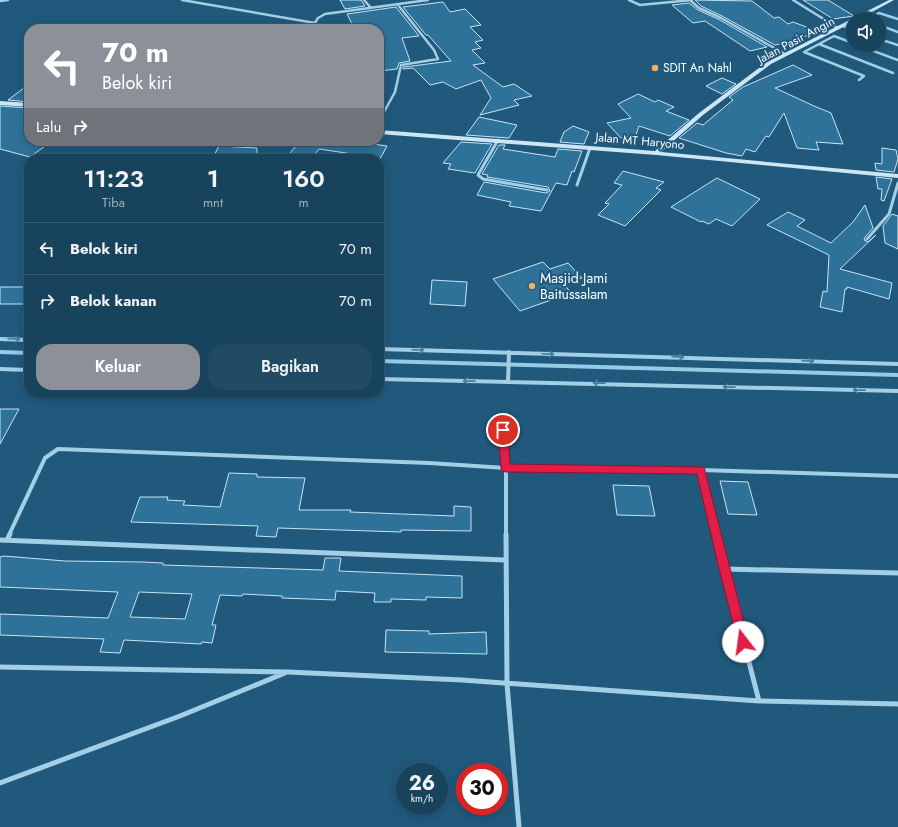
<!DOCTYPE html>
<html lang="id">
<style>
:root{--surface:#18435d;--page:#214a63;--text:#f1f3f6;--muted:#9fb0bc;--line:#365c72;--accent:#8c9099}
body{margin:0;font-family:Jost,sans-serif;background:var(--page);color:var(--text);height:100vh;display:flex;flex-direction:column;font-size:15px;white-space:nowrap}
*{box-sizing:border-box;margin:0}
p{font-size:13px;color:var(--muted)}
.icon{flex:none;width:22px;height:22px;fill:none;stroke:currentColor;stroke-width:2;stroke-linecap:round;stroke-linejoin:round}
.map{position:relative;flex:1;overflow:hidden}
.sheet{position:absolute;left:24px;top:154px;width:360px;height:244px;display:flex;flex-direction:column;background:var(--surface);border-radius:16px;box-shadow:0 2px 10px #0003,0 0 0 1px var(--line)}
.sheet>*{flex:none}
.guide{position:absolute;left:24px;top:24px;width:360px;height:122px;border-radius:16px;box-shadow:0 2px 10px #0003,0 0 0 1px var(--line);background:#8c9099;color:#fff;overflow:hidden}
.fabs{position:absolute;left:846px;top:12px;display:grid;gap:8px}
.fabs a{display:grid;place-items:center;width:40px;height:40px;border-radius:50%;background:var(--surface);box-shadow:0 2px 10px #0003,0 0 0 1px var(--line);font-size:20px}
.speed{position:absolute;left:396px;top:763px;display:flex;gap:8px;font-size:20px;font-weight:700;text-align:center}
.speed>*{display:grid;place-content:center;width:52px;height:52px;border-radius:50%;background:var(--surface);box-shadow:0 2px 10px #0003,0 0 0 1px var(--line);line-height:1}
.speed small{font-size:10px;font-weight:400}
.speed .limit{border:6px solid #d22;background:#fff;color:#111}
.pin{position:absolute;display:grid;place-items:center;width:34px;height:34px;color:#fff;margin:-17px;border:2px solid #fff;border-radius:50%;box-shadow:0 1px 4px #0007}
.me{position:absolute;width:44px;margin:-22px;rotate:345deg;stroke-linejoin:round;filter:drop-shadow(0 0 3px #0008)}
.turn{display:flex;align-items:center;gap:14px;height:84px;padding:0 12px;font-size:18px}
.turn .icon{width:52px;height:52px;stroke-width:2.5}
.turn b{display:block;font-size:28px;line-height:34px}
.then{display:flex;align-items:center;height:38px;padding:0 12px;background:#0003;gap:8px;font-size:15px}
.eta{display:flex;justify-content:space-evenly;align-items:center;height:68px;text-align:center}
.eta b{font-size:24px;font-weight:600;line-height:28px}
.primary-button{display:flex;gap:8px;margin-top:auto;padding:8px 12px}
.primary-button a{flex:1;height:46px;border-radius:16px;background:var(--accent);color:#fff;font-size:16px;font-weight:600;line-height:46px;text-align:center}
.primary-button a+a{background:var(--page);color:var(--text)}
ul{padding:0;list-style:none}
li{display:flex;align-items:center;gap:12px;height:52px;padding:0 12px;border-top:1px solid var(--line)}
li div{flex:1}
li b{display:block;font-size:15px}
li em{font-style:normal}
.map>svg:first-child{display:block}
</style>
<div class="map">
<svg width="898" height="827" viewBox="0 0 898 827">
<rect width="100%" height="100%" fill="#20597c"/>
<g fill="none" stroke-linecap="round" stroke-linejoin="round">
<path fill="#96cbe8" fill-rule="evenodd" d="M0,350l29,1v4l-29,-1z
M379,359l519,14v4l-519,-14z"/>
</g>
<path fill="#2f7299" stroke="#c6e4f5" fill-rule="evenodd" d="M340,0h21l4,6 -20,3z
M695,0l57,1 22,17 5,-1 9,7 5,-2 27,10 -25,7 3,1 -23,5 -53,-29 -21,-10z
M803,0h25l26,16 -21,3z
M443,2l7,10 15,-3 16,16 -11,2 13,13 -8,2 6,6 -9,2 13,13 -12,2 30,22 11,-3 18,12 -18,4 5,5 -39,10 11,-17 -10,-18 -25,9 -13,-7 -13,3 -17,-17 -10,1v-2l9,-1 39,-5 -23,-26h-2l-23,-28z
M689,3l9,7 22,10 47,27 -17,4 -45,-30 -12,2 -21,-18z
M396,7l23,29 -17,2 8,23 -11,2 -2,6 -18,2v-42h-23l-5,-7 -4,-8z
M793,65l19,10 -37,13 39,18 17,7 12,31 -27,-2 3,8 -22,-2 -13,-35 -15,24 -3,-1 -11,16 -9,-3 -4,7 -16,-3 -47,-15 18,-15 6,2 30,-25 -4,-3 14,-10z
M722,78l14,6 -14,10 -16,-8z
M29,84v18l-21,-2z
M638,94l17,8 3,-2 16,7 -8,4 23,9 -19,16 -31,-10 -3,9 -15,3 -14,-15 24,-5 -13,-14z
M0,106l29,2v33h23l-22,16 -30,-8z
M479,117l38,8 -8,13 -43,-3z
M573,126l16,6 -5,12 -24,-2 4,-10z
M300,141h52l35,5 -7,13h-23l2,-4 -40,-6 -8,10h-26z
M461,142l31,2 -17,29 -27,-4 3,-5 -8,-1z
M499,145h6l-2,4 52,8 3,-8 24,2 -8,21 -2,-1 -5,14 -11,-2 -15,28 -32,-5 2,-4 -34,-7 7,-13 62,11 4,-2 -2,-4 -61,-10 1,-2 -6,-1z
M219,146l38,2v11h-45z
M882,148l14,2 2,9 -4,13 -18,-2 -1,-7 7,1z
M623,171l41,11 -8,6 5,2 -36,36 -27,-11 11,-11 -4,-1 17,-18 -8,-2z
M876,177l16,2 -8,22 -3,-1 1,-11h-4z
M717,178l43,21 -28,27 -16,-7 -7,5 -7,-3 -1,1 -30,-15z
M865,205l8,23 -8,9 -1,3 4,2 8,-7 -36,34 52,14 -3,16 -42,-12v2h-2l-3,23 -22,-5 3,-16 4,1 2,-37 -62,-30 21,-13 17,8 -8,6 34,17 22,-21z
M892,214l6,2v33l-13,-6 -2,-17z
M543,262l7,7 18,-6 14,15 -18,6 7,9 -51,18 -27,-32z
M432,280l35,2 -2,24 -35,-2z
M0,287h29v17h-29z
M0,409h19l-19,35z
M229,473l28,1v3l48,1 -6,32h52l-1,2 104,4v-10l17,1v24l-70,-1v2l-123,-4 -2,9 -20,-1 2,-10 -127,-4 9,-25h28l-1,3 18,1 -2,4 37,2z
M720,481l28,1 9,33 -29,-1z
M613,485l36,1 6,30 -38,-1z
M4,556l61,5 78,1 20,1v2l160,5 2,-12h16l-2,13 123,5v22l-36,-1v3l-35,-1v3h-17l1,-9 -39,-2 -1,9 -53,-2v-2l-39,-2 -1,2 -22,-1 -8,30h4l-4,18 -10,-1 -1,2 -77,-4 -4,13 -20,-1 4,-13 -104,-4v-21l108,4 10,-26 -118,-5v-30zM139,592l53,2 -7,25 -55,-2z
M386,630l43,1v3l57,-2 1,22 -102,-2z"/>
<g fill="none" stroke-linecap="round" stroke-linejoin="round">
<path stroke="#a2cee6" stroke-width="2.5" d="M182,0l133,23
M364,0l7,8
M629,0l11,5 52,-5
M793,0l45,28
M0,1l8,-1
M691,1l8,7 22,10 64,36
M868,19l11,-6 19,6
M879,25l19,7
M843,26l10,3
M311,29l7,-11 7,-4 103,-14
M879,39l19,6
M853,43l-19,-7 -30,16 60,24 -5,4
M819,44l74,29
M857,45l41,15
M379,121l16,-29 6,-27 37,-6 -4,-9 -36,-45"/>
<path stroke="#a2cee6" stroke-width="3" d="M498,140l-20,35 5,4 64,11
M577,185l13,-37
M867,239l22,-25 9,-31"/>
<path stroke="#a2cee6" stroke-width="4" d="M0,339l29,1
M379,349l519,15
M0,369l29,1
M379,379l519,12
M508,382l1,-30
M503,430l3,38v67
M701,470l15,65
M9,535l36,-77 13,-9 371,14 77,5 195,2 197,6"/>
<path stroke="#a2cee6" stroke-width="5" d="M506,534l1,150 12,143
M716,534l43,167
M0,540l505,20
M7,540l3,-6
M724,569l174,4
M0,667l288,5 174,8 297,21 139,3
M0,783l180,-67 105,-43"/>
<path fill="#cce6f5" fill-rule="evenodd" d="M889,0h5l-35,19h-6v3l-82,42 -68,51 -42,37 237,22v4l-242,-23 -277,-21v-4l276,21 44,-38 68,-51z
M0,101l29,2v4l-29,-2z"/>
</g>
<defs><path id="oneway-shaft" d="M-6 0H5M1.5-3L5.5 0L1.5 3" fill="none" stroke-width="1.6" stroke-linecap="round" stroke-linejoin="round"/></defs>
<g stroke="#477c9c">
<use href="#oneway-shaft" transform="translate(14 339) rotate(2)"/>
<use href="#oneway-shaft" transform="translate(418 350) rotate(2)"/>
<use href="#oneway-shaft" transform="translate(548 354) rotate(2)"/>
<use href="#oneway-shaft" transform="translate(678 357) rotate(2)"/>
<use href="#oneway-shaft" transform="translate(808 361) rotate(2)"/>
<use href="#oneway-shaft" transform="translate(469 381) rotate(-179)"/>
<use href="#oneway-shaft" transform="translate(599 383) rotate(-179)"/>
<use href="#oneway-shaft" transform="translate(729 387) rotate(-179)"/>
<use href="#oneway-shaft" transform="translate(859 390) rotate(-179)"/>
</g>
<path fill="#e11d48" stroke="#92132f" d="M503,427l5,3 2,34 194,3 45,175 -2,4 -4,2 -4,-2 -1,-4 -19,-73 -22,-95 -191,-2 -4,-1 -1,-3 -3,-38z"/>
<g fill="#f4af63" stroke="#20597c" stroke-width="1.5">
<circle cx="655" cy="68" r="4"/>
<circle cx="532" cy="286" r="4"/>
</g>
<g text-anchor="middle" stroke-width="4" stroke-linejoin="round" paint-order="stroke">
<g font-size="12" fill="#fff" stroke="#20597c">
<text transform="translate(796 40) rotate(-28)" y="4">Jalan Pasir Angin</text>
<text transform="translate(640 141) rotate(5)" y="4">Jalan MT Haryono</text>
</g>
<g font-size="12" fill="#fff" stroke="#20597c" text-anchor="start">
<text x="663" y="72">SDIT An Nahl</text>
</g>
<g font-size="14" fill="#fff" stroke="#20597c" text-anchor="start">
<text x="540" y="283">Masjid Jami<tspan x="540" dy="16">Baitussalam</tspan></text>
</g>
</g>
</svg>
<div class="fabs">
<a><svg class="icon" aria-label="sound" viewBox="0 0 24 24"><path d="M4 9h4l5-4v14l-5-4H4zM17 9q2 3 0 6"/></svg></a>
</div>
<div class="speed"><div>26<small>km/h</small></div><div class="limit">30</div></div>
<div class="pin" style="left:503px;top:430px;background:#d93025"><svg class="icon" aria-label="arrive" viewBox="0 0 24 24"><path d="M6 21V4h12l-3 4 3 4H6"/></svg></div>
<svg class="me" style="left:743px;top:642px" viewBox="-20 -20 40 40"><circle r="19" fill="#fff"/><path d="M0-13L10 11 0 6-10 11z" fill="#e11d48"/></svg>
<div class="guide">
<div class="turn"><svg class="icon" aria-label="left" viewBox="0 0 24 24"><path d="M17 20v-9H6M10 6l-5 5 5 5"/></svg><div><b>70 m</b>Belok kiri</div></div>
<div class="then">Lalu<svg class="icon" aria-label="right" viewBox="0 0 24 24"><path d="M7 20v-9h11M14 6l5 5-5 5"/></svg></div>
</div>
<section class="sheet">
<div class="eta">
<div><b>11:23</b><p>Tiba</p></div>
<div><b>1</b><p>mnt</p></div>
<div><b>160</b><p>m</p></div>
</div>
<ul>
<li><svg class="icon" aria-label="left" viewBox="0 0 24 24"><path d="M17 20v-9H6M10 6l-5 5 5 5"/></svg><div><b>Belok kiri</b></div><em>70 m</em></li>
<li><svg class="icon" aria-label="right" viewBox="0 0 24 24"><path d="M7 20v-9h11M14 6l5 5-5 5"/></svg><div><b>Belok kanan</b></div><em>70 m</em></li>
</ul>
<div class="primary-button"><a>Keluar</a><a>Bagikan</a></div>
</section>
</div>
